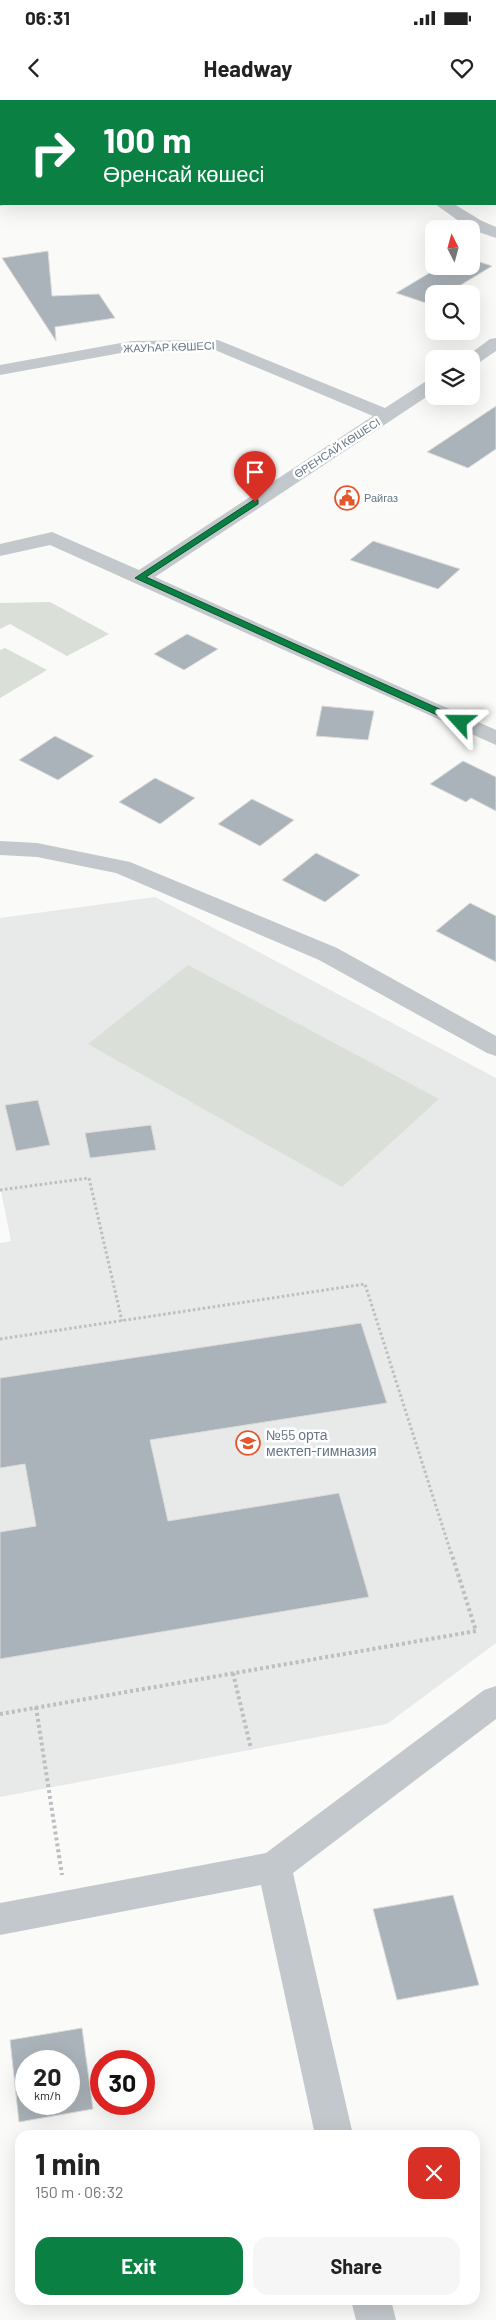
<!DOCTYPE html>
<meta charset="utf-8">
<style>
:root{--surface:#fff;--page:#f6f6f6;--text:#222;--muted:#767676;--accent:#0b8043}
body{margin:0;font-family:Barlow,sans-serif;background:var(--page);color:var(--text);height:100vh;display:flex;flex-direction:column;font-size:19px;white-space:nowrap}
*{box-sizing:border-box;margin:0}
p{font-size:16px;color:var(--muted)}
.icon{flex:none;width:28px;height:28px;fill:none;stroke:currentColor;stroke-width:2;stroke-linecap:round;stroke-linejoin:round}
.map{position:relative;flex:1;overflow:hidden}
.panel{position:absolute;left:15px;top:2030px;width:465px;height:175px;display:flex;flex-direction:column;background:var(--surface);border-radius:15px;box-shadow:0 5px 20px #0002}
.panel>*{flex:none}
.banner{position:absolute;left:0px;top:0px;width:496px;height:105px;box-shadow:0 5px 20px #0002;background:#0b8043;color:#fff;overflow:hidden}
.needle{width:32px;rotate:354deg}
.buttons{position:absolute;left:425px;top:120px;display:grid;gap:10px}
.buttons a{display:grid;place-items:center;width:55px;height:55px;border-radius:10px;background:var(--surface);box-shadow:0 5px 20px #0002;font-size:25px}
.speed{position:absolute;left:15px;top:1950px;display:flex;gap:10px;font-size:25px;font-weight:700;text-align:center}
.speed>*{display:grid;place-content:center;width:65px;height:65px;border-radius:50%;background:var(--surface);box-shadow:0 5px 20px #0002;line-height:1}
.speed small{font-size:12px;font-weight:400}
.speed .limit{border:8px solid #d22;background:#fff;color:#111}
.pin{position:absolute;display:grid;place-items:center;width:42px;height:42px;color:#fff;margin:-51px -21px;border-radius:50% 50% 50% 0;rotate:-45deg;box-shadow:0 0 5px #0007}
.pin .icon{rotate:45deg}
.me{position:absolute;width:55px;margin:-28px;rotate:294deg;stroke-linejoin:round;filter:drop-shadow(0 0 4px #0008)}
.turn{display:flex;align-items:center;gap:18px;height:105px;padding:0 20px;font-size:22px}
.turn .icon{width:65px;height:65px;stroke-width:2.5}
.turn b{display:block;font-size:35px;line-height:42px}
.round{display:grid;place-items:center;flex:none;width:52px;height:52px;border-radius:15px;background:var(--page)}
.overview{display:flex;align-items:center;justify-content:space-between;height:85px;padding:0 20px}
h1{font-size:30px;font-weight:700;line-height:38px}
.button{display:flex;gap:10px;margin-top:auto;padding:10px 20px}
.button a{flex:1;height:58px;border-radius:15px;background:var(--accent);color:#fff;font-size:20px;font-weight:700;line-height:58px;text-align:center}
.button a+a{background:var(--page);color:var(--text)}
.status{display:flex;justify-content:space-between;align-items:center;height:35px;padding:0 25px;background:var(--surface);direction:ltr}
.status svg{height:14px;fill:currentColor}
header{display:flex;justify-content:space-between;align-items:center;height:65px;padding:0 20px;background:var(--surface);font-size:22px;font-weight:700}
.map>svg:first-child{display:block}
</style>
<div class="status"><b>06:31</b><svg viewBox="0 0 49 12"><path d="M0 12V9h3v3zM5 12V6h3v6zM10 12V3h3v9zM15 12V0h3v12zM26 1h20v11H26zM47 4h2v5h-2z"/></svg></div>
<header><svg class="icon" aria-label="back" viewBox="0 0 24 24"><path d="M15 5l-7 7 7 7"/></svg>Headway<svg class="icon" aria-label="heart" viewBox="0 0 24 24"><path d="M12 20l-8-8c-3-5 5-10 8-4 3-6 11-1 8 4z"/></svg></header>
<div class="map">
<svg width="496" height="2220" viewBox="0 0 496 2220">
<rect width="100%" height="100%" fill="#fafaf8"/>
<path fill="#e8e9e9" d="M155,797l341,181v565l-109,81 -387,73v-554l11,-2 -11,-55v-268z"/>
<path fill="#dadfd7" d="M50,502l59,32 -42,22 -57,-32 -10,5v-26z
M5,548l42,22 -47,28v-48z
M188,865l251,134 -97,88 -254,-143z"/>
<path fill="#aab3b9" stroke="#dcdcda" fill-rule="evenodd" d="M48,151l4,45 47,-2 16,24 -60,9 1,14 -54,-83z
M471,159l21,7 -46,28h-12v7l-5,3 -33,-11 45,-27h30z
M496,306v43l-28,19 -41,-16z
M373,441l87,28 -22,20 -88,-29z
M187,534l31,15 -34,21 -30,-16z
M322,606l52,5 -6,29 -52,-4z
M55,636l39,20 -36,24 -39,-20z
M463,661l33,16v34l-25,-13 -5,4 -36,-18z
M155,678l40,20 -35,26 -41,-22z
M252,699l42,21 -34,26 -42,-22z
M316,753l44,22 -35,27 -43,-22z
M470,803l26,13v46l-60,-31z
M38,1000l12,45 -34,6 -11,-46z
M151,1025l5,25 -66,8 -5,-25z
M361,1223l26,80 -237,37 18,81 171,-28 30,104 -369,62v-127l36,-6 -11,-62 -25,4v-90z
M453,1795l26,90 -82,15 -24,-91z
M82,1928l11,81 -74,13 -9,-82zM26,1961h43v43h-43z"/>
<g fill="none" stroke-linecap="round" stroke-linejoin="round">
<path stroke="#bbbfc2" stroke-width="3" stroke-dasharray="2.5 2.5" stroke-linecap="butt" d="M0,1090l89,-12 33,143
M0,1239l365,-55 86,269"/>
<path stroke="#bbbfc2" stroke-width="4" stroke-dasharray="3 3" stroke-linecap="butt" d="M233,1573l18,76
M36,1607l26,168
M0,1614l476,-83 -25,-79"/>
<path fill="#c3c8cc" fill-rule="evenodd" d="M124,0h20l1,1h-20z
M0,96l1,8h6l-7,2z
M435,104h19l28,17 14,6v11l-26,-9z
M496,238v13l-19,13 -6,1v-6h-8l27,-20z
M218,240l167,68 43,-28 6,-1v13l-279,185 341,153v15l-446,-200 -50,11v-12l52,-12 87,38 234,-154 -158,-66 -83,1 -132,24v-10l132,-24z
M0,741l37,2 93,19 207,86 159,88v20l-9,-3 -168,-93 -203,-87 -79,-16 -37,-2z
M496,1586v33l-203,154 60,262h-38l-54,-250 -261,50v-32l266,-50 218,-163z
M351,2200h40l5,20h-40z"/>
</g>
<path fill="#0b8043" stroke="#07532c" d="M255,399l3,1v4l-112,73 318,143v4h-7l-322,-146z"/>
<defs>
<g id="civic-ring" transform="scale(1.25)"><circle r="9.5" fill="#fff" stroke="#e4572e" stroke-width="1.5"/><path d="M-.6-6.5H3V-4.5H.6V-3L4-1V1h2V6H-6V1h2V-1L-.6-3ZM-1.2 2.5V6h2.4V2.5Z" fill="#e4572e"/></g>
<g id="school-ring" transform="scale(1.25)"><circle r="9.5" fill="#fff" stroke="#e4572e" stroke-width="1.5"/><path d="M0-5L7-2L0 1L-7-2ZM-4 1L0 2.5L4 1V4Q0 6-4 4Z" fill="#e4572e"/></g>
</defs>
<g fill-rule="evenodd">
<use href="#civic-ring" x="347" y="398"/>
<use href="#school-ring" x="248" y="1343"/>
</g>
<g text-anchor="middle" stroke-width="5" stroke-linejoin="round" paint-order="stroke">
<g font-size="11" fill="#657683" stroke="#fff">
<text transform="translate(169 247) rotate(-2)" y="4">ЖАУҺАР КӨШЕСІ</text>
<text transform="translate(337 348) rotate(-33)" y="4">ӨРЕНСАЙ КӨШЕСІ</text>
</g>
<g font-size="11" fill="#657683" stroke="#fff" text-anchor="start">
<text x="364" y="402">Райгаз</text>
</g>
<g font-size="14" fill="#657683" stroke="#fff" text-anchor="start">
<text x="266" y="1340">№55 орта<tspan x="266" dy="16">мектеп-гимназия</tspan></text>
</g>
</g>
</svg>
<div class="buttons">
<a><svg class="needle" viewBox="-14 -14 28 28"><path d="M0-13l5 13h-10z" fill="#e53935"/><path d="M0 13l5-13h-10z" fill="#767676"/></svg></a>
<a><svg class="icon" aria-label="search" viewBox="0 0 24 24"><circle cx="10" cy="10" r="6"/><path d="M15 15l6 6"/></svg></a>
<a><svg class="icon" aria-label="layers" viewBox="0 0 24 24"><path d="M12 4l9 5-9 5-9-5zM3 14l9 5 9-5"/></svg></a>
</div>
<div class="speed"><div>20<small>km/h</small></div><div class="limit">30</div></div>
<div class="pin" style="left:255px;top:402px;background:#d93025"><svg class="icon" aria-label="arrive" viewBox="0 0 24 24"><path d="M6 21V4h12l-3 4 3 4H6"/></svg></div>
<svg class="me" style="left:460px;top:622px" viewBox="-20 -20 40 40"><path d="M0-17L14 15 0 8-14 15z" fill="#0b8043" stroke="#fff" stroke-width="4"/></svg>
<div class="banner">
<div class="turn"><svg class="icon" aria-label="right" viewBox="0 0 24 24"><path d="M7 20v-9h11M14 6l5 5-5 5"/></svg><div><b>100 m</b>Өренсай көшесі</div></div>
</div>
<section class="panel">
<div class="overview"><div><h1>1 min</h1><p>150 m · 06:32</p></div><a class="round" style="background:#d93025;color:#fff"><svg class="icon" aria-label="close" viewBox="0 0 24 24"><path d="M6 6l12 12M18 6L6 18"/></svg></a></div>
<div class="button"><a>Exit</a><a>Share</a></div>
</section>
</div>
